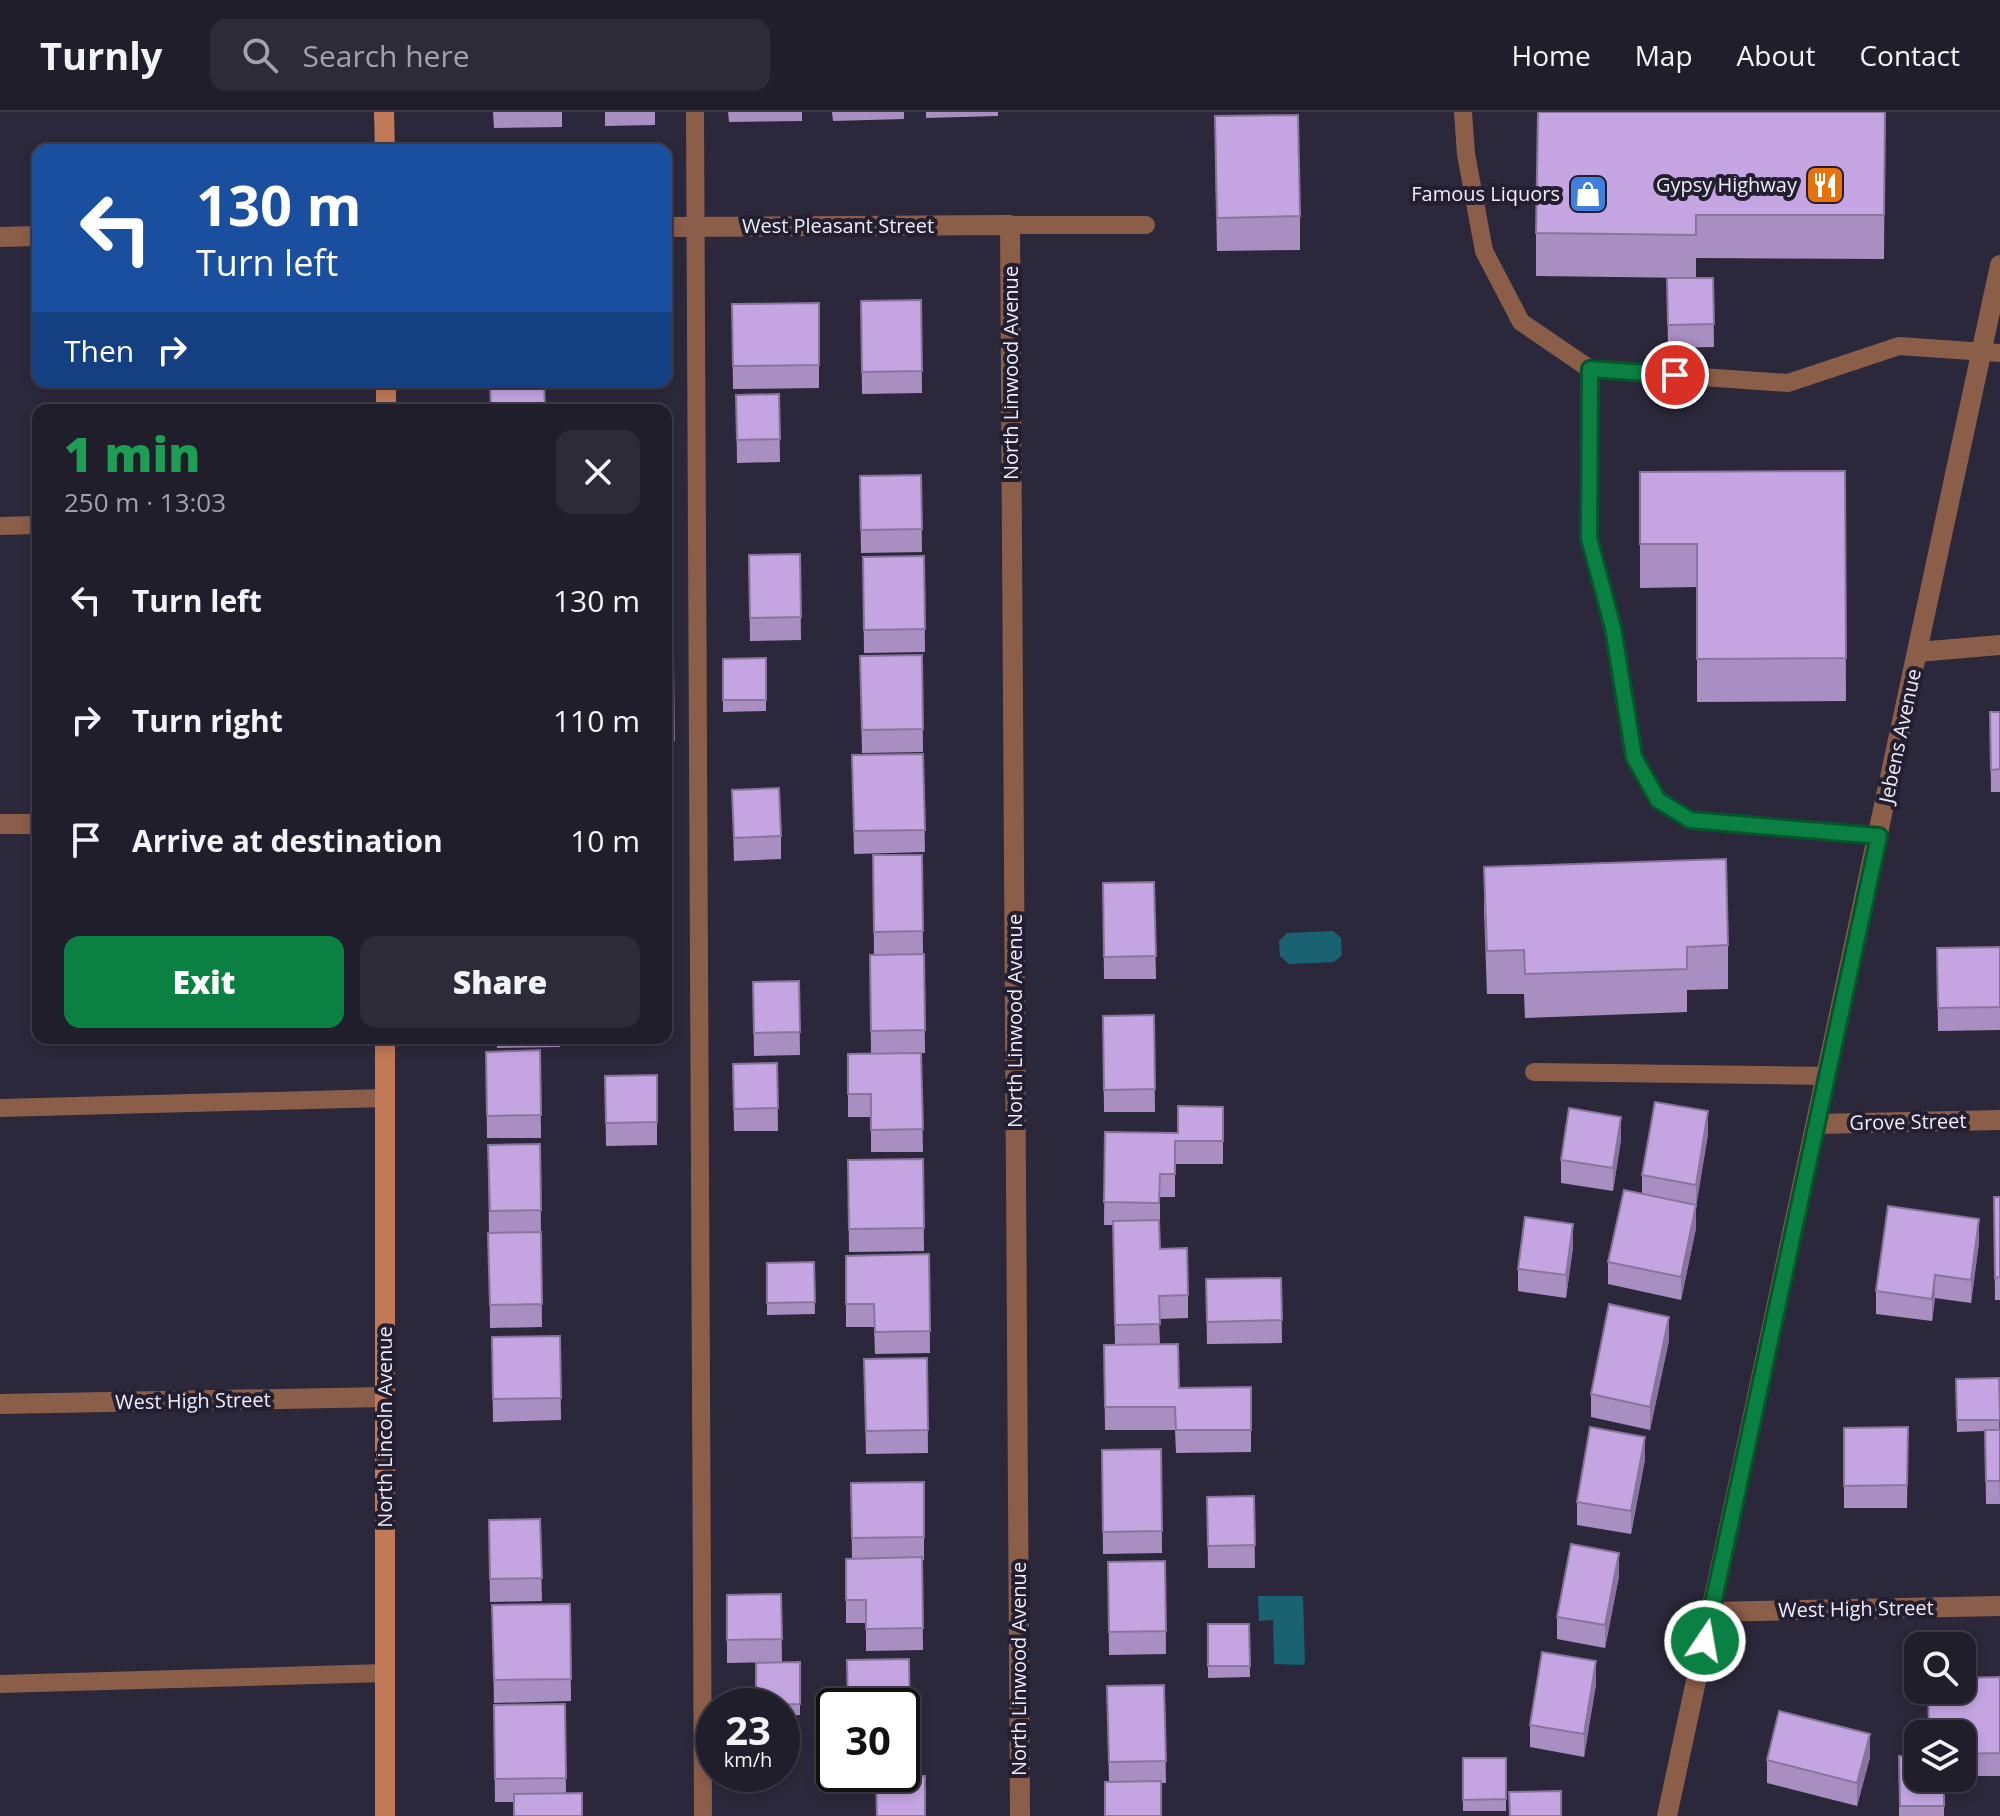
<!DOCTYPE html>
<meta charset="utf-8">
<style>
:root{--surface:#211e2c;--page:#2d2b38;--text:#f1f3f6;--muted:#a2a2a9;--line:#3e3c48;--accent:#0b8043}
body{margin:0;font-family:"Open Sans",sans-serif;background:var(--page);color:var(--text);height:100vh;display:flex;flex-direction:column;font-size:30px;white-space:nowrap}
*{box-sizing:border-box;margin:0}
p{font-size:26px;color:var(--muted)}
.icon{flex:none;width:44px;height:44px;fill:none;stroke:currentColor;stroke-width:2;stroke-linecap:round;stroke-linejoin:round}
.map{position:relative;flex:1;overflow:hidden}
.side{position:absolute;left:32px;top:292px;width:640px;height:640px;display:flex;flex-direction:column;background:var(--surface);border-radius:16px;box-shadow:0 4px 12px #0003,0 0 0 2px var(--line)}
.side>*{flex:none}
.top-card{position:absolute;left:32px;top:32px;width:640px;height:244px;border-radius:16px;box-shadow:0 4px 12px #0003,0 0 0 2px var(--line);background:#1a4fa0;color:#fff;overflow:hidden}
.fabs{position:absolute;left:1904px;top:1520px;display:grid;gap:16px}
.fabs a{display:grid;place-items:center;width:72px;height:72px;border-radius:16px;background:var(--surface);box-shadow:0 4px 12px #0003,0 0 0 2px var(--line);font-size:40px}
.speed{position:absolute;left:696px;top:1576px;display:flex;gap:16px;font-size:40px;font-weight:700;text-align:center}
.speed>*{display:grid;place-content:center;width:104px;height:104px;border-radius:50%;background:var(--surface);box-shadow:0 4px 12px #0003,0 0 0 2px var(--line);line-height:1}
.speed small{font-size:20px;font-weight:400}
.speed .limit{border:4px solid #111;border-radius:12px;background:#fff;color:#111}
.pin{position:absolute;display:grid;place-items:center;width:68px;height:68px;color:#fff;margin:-34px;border:4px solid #fff;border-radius:50%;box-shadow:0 2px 8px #0007}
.me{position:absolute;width:88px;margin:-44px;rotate:12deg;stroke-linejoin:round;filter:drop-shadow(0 0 6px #0008)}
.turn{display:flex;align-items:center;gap:28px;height:168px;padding:0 32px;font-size:36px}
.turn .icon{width:104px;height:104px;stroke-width:2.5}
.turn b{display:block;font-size:56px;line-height:68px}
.then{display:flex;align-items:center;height:76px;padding:0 32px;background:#0003;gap:16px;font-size:30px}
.round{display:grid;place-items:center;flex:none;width:84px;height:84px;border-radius:16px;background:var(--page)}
.summary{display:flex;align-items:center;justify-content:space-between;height:136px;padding:0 32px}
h1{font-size:48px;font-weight:800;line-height:60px;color:#1e9e55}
.cta{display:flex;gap:16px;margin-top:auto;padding:16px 32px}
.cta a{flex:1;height:92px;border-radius:16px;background:var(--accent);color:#fff;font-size:32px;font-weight:800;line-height:92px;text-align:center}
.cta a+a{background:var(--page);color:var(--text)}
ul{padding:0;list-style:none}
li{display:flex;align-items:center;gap:24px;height:120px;padding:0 32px}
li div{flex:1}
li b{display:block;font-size:30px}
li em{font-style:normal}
header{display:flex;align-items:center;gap:48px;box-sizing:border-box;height:112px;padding:0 40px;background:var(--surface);border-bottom:2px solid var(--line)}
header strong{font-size:38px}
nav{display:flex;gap:44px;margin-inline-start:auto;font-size:28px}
.search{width:560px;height:72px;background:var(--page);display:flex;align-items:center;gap:20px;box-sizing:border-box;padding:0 28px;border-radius:16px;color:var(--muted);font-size:30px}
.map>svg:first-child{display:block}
</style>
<header>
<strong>Turnly</strong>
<div class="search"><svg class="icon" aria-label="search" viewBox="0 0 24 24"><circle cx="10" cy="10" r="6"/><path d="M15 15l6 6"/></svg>Search here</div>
<nav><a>Home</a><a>Map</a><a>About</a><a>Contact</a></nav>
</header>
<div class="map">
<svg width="2000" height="1704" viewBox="0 0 2000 1704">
<rect width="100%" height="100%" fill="#2c283b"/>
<path fill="#1a6172" d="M1333,819l8,7 1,17 -8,7 -45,2 -9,-8 -1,-15 8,-8z
M1258,1484h45l2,66 -3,3 -28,-1 -1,-44 -14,1z"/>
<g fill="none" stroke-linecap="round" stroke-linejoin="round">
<path stroke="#8b5e49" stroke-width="18" d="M695,0l8,1704
M1463,0l3,42 18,97 37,71 69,47 198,14 111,-37 101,7
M1010,113h136
M1590,257l-1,169 24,90 21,129 24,43 32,20 189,16
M0,414l38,-1
M1534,960l293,4
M0,996l385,-10
M0,1572l385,-11"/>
<path stroke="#8b5e49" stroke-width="20" d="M666,115l344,-2 10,1591
M0,125l38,-1
M1918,540l82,-7
M0,712h38
M1816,1012l184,-4
M0,1292l385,-7
M1711,1500l289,-6
M1667,1704l333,-1551"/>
<path stroke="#c17958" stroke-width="20" d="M384,0l1,38
M386,270v28
M385,1704v-778"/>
</g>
<path fill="#a98ec2" d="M493,0h69v15l-68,1z
M605,0h50v13l-50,1z
M728,0h74v9l-73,1z
M832,0h72v7l-71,2z
M926,0h72v4l-72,2z
M1885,0l-1,147 -188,-1v20h17l1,69 -46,1 -1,-70h28l-159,-2v-43z
M1215,38l85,66v34l-83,1z
M921,188l1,93 -60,1 -1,-93z
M819,191v85l-86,1 -1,-85z
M490,270h75v2h-20z
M779,282l1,68 -43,1 -1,-68z
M1845,359l1,230 -149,1v-115l-57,1v-116z
M921,363l1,77 -61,1 -1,-77z
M800,442l1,86 -51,1 -1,-86z
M924,444l1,96 -61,1 -1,-96z
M673,543l1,108h-8v-107z
M922,543l1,97 -61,1 -2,-97z
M766,546v53l-43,1v-53z
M1990,600h10v80h-9z
M923,642l2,98 -71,2 -2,-99z
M666,670h6l1,75h-7z
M732,678l49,46v23l-47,2z
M873,743h49l1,99 -49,1z
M1484,755l244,78v44l-41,1v22l-162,6 -1,-24h-37l-3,-84z
M666,769h4v69h-4z
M1154,770l2,97h-52l-1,-96z
M2000,835v83l-62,1 -1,-83z
M924,842l1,99h-4l2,99h-52v-35h-23v-63h23l-1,-99z
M799,869l1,74 -46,1 -1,-74z
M1154,903l1,97h-51l-1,-96z
M497,926h63v9l-63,1z
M540,938l1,88h-54l-1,-86z
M777,951l1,68h-44l-1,-67z
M657,963v70l-51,1 -1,-70z
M1223,995v57h-48v33h-15v52l28,46v23l-29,1 1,25 19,44 72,-1v65l-75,1 -1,-23h-70l-1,-85h11l-2,-120h-9l1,-93 73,1z
M1708,1022l-12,71v23l-15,72 -73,-16v-22l34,-69v-18z
M1621,1027l-8,52 -52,-8v-23z
M540,1032l2,183 -52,1 -2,-183z
M923,1047l1,92 -75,1 -1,-92z
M1994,1085h6v103h-5z
M1979,1130l-8,61 -36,-5 -3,23 -56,-7v-23z
M1573,1135l-7,51 -48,-7v-22z
M929,1142l1,99 -55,1 -1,-27h-28v-71z
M814,1150l1,52 -48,1v-52z
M1281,1166l1,65 -75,1 -1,-65z
M560,1224l1,84 -68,2 -1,-85z
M1669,1228l-19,90 -59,-13v-23z
M927,1246l1,95 -62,1 -2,-95z
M1999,1266l1,126h-14l-1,-73 -28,1 -1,-53z
M1908,1315l-1,81h-63v-80z
M1161,1337l1,104 -59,1 -1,-104z
M1645,1347l-14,75 -54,-9v-23z
M924,1370v78h-2l1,90 -57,1v-28h-20v-64h6l-1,-76z
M1254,1384l1,72h-47l-1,-71z
M540,1407l2,82 -52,1 -1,-82z
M1165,1449l1,93 -57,1 -1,-93z
M1619,1464l-14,72 -48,-9v-22z
M781,1482l1,68 -55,1v-68z
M570,1492l1,97 -77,2 -2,-98z
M1208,1512h41l1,53 -42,1z
M909,1547l1,92h-8v-45z
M800,1550v53l-18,1v-10h-26v-43z
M2000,1565v99h-38v-42h-34v-44z
M1596,1572l-12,73 -54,-10v-22z
M1164,1573l2,98 -57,-1 -2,-96z
M565,1592l1,89 -52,9h-19l-1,-97z
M1899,1644l45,22v38h-45z
M1870,1645l-13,49 -90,-23v-23z
M1463,1646h43v53h-43z"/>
<path fill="#89749e" d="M1708,999v23l-12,74v-23z
M1621,1005v22l-8,52v-23z
M1696,1093v23l-15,72v-23z
M1979,1107v23l-8,61v-23z
M1573,1112v23l-7,51v-23z
M1935,1163v23l-3,23v-22z
M1669,1205v23l-19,90v-23z
M1645,1325v22l-14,75v-23z
M1619,1441v23l-14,72v-23z
M1596,1549v23l-12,73v-23z
M1870,1622v23l-13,49v-23z"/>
<path fill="#c4a5e2" stroke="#89749e" stroke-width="2" d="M1538,0h347l-1,103h-188v20l-160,-2z
M1298,3l2,101 -83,2 -2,-102z
M1667,166h46l1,46 -46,1z
M921,188l1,71 -60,1 -1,-71z
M819,191v62l-86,1 -1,-62z
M490,270h54l1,28h-54z
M779,282l1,45 -43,1 -1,-45z
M1845,359l1,187 -149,1v-115h-57v-72z
M921,363l1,54 -61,1 -1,-54z
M800,442l1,63 -51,1 -1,-63z
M924,444l1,73 -61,1 -1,-73z
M673,543l1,85h-8v-84z
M922,543l1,74 -61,1 -2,-74z
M766,546v42h-43v-41z
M1990,600h10v57l-9,1z
M923,642l2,76 -71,1 -2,-76z
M666,670h6l1,52h-7z
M779,676l2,48 -47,2 -2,-48z
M873,743h49l1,76 -49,1z
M1726,747l2,86 -41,2v22l-162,5 -1,-24 -37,1 -3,-84z
M666,769h4v46h-4z
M1154,770l2,74 -52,1 -1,-74z
M2000,835v60l-62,1 -1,-60z
M924,842l1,76 -54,1 -1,-76z
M799,869l1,51 -46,1 -1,-51z
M1154,903l1,74 -51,1 -1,-74z
M540,938l1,65 -54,1 -1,-64z
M921,941l2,76 -52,1v-36h-23v-40z
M777,951l1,45 -44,1 -1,-45z
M657,963v47l-51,1 -1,-47z
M1655,990l53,9 -12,74 -54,-10z
M1178,994l45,1v34h-48v33h-15l-1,29 -55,-1 1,-70 73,1z
M1569,996l52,9 -8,51 -52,-8z
M540,1032l1,66 -51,1 -2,-66z
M923,1047l1,69 -75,1 -1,-69z
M1624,1078l72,15 -15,72 -73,-15z
M1994,1085h6v80l-5,1z
M1888,1094l91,13 -8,61 -36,-5 -3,24 -56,-8z
M1525,1105l48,7 -7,51 -48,-6z
M1159,1108l1,29 27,-1 1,47 -29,1 1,28 -45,1 -2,-104z
M541,1120l1,72 -52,1 -2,-72z
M929,1142l1,77 -55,1 -1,-28h-28v-48z
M814,1150l1,40 -48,1v-40z
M1281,1166l1,42 -75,2 -1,-43z
M1609,1192l60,13 -19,90 -59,-13z
M560,1224l1,62 -68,1 -1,-62z
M1178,1232l1,44 72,-1v43h-75l-1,-23h-70l-1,-62z
M927,1246l1,72 -62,1 -2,-72z
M1999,1266l1,42h-43l-1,-41z
M1590,1315l55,10 -14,74 -54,-9z
M1908,1315l-1,58 -63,1v-58z
M1985,1318h15v51h-14z
M1161,1337l1,82 -59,1 -1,-82z
M924,1370v55l-72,1 -1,-55z
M1254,1384l1,49 -47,1 -1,-49z
M540,1407l2,59 -52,1 -1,-59z
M1571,1432l48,9 -14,72 -48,-8z
M922,1445l1,71 -57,1v-29h-20v-41z
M1165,1449l1,70 -57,1 -1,-70z
M781,1482l1,45 -55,1v-45z
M570,1492l1,75 -77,1 -2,-75z
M1208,1512h41l1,42h-42z
M1542,1540l54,9 -12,73 -54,-9z
M909,1547l1,69h-8v-22h-54l-1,-46z
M800,1550v42l-44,1v-42z
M2000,1565v76l-38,1 -1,-25h-32l-1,-39h34v-12z
M1164,1573l2,76 -57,1 -2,-76z
M565,1592l1,74 -71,1 -1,-74z
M1779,1599l91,23 -13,49 -90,-23z
M1899,1644h19v22h26v28h-44z
M1463,1646h43v41l-43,1z
M925,1664v40h-48l-1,-39z
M1161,1669v35h-56v-34z
M1561,1679v25h-51l-1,-24z
M582,1681v23h-68v-22z"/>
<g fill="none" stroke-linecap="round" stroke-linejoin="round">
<g stroke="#07532c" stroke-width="20">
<path id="route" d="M1675,263l-85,-6 -1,169 24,90 21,129 24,43 32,20 189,16 -174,805"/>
</g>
<use href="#route" stroke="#0b8043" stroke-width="14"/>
</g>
<defs>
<g id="restaurant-square" transform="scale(2)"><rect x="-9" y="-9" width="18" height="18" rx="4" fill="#e8710a" stroke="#231f30"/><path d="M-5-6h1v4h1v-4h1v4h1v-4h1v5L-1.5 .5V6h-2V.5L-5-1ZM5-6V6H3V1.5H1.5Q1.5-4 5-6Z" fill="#fff"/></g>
<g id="shop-square" transform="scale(2)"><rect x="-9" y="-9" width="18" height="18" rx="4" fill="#3f7fe0" stroke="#231f30"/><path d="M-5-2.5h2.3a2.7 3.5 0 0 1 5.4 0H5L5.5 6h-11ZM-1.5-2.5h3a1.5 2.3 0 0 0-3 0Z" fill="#fff"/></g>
</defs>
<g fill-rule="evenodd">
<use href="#restaurant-square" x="1825" y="73"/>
<use href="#shop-square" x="1588" y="82"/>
</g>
<g text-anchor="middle" stroke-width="8" stroke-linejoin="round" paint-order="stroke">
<g font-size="20" fill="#efedfa" stroke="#231f30" text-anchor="end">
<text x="1797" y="80">Gypsy Highway</text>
<text x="1560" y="89">Famous Liquors</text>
</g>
<g font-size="20" fill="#efedfa" stroke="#231f30">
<text x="838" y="121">West Pleasant Street</text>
<text transform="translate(1011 261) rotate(-90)" y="7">North Linwood Avenue</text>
<text transform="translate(1900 624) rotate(-78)" y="7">Jebens Avenue</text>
<text transform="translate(1015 909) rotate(-90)" y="7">North Linwood Avenue</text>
<text transform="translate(1908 1010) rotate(-1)" y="7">Grove Street</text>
<text transform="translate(193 1289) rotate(-1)" y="7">West High Street</text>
<text transform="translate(385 1315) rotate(-90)" y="7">North Lincoln Avenue</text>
<text transform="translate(1856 1497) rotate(-1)" y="7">West High Street</text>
<text transform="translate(1019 1557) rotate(-90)" y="7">North Linwood Avenue</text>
</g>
</g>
</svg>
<div class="fabs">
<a><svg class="icon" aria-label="search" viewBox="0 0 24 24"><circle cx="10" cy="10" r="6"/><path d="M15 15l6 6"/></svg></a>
<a><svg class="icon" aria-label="layers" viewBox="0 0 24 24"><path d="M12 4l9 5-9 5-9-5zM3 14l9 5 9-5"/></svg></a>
</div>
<div class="speed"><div>23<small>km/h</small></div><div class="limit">30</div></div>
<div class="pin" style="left:1675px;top:263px;background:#d93025"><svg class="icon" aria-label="arrive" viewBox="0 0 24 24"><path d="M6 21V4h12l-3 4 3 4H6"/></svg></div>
<svg class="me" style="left:1705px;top:1529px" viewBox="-20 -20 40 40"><circle r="17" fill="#0b8043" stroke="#fff" stroke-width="3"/><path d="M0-11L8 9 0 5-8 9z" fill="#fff"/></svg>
<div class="top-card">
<div class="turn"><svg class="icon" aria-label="left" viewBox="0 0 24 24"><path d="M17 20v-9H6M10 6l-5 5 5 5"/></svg><div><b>130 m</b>Turn left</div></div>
<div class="then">Then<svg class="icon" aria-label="right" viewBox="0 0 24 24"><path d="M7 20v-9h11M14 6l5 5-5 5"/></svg></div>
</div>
<section class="side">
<div class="summary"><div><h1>1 min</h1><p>250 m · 13:03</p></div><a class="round"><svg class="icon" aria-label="close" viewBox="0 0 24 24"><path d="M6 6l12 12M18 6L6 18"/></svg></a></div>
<ul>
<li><svg class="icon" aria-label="left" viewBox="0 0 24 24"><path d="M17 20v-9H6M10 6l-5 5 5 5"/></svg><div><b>Turn left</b></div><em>130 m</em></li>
<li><svg class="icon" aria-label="right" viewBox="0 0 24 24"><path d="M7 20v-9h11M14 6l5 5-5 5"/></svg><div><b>Turn right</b></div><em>110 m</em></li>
<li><svg class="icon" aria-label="arrive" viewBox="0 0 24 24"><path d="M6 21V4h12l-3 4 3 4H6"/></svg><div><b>Arrive at destination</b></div><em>10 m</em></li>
</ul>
<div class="cta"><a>Exit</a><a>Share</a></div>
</section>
</div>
